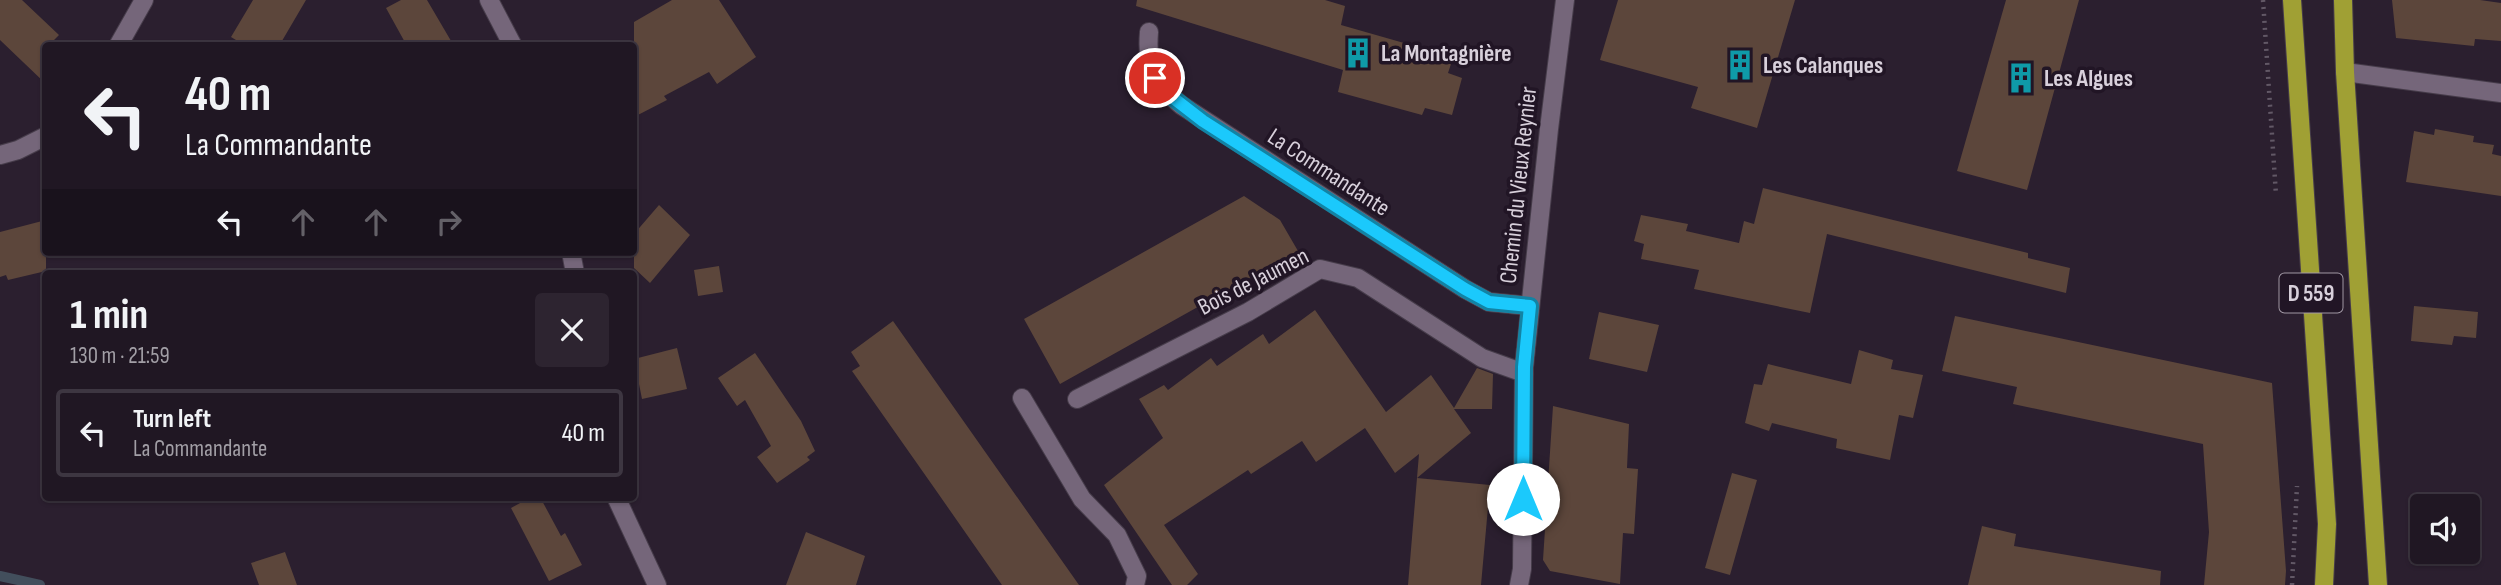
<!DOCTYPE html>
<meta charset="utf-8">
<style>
:root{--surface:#201723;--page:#2d2430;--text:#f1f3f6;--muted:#a29fa6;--line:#3d3641}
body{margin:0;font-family:"Sofia Sans Condensed",sans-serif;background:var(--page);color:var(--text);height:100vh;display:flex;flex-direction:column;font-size:26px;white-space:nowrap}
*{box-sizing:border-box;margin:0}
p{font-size:23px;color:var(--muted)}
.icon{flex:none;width:38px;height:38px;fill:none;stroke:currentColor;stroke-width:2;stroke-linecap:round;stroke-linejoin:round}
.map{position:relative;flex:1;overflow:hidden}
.details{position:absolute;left:42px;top:270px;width:595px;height:231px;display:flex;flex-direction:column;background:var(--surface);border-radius:7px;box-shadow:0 2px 5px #0004,0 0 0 2px var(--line)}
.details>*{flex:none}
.guide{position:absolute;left:42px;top:42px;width:595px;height:214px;border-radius:7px;box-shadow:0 2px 5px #0004,0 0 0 2px var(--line);background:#201723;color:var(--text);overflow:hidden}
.controls{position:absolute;left:2410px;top:494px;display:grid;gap:14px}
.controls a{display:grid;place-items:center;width:70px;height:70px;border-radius:7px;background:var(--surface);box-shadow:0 2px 5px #0004,0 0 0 2px var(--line);font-size:35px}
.pin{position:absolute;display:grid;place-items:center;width:60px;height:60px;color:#fff;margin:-30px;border:4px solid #fff;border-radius:50%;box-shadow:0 2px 7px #0007}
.me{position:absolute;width:77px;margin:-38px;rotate:0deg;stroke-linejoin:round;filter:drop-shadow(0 0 5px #0008)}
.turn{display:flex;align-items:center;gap:24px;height:147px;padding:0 28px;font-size:32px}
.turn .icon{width:91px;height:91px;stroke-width:2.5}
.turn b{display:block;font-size:49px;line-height:60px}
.lanes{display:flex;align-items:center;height:66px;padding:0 28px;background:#0003;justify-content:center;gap:35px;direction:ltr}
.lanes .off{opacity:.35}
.round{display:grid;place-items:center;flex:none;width:74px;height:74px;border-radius:7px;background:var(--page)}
.overview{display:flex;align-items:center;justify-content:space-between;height:119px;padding:0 28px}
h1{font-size:42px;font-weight:700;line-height:52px}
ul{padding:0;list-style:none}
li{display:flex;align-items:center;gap:21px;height:88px;margin:0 14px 10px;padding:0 14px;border:4px solid var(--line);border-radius:7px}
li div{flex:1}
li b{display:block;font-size:26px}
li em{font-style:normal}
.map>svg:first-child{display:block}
</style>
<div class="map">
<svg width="2501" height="585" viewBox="0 0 2501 585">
<rect width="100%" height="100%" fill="#2b1f2f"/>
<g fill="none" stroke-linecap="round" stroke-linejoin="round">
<path stroke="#424e5c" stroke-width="10" d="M0,576l40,9"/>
</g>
<path fill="#5c463b" d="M0,0h22l37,35 -11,11h-2v38l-46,-44z
M253,0h53l-27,46h-33l-15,-9z
M401,0h26l27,46h-47l-21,-38z
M672,0h47l37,57 -39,27 -8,-12 -45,24 3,4 -33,17v-95z
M1137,0h188l20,6 -4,19 63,18 -1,3 49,15 -4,12 14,5 -10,37 -27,-7 -3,7 -84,-23 5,-22 -207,-64z
M1618,0h177l-38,128 -66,-20 7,-21 -98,-27z
M2006,0h73l-52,190 -70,-19z
M2392,0h88l21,3v38l-26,-2 -1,7 -78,-8z
M2435,129l39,7 -1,6 21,3 -2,9 9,2v40l-95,-14 8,-51 20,4z
M1763,188l265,65v5l42,10 -4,25 -239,-59 -17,79 -116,-24 5,-19 -58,-11 3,-15 -10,-3 7,-26 47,9 -2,7 53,12 5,-22 10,3z
M1244,196l36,24 18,31 -238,133 -36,-65z
M659,205l31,30 -40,48 -16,-15v-34z
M46,220v51l-38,9 -2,-5 -6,2v-45z
M719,266l4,26 -25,4 -4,-26z
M2414,306l64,6 -2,26 -22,-2 -2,9 -41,-4z
M1315,310l71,102 45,-37 23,33 23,-40 16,6 -1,35h-38l17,24 -54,45 73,7 -9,100h-73l11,-131 -24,19 -30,-45 -49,34 -14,-21 -51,33 -3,-4 -84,55 34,49 -11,11h-15l-68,-100 59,-47 -24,-39 25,-14 4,5 43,-32 6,8 46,-32 6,10z
M1599,312l60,13 -12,47 -58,-13z
M1955,316l317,67 14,188 -1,14h-81l5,-53 -6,-88 -190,-40 4,-17 -75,-16z
M893,321l186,264h-77l-67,-96 -83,-118 8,-5 -9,-14z
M677,348l10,41 -45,10 -8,-40z
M1859,350l34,10 -2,9 32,6 -10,43 -14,-3 -9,45 -54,-12 1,-9 -65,-16 -3,8 -24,-8 9,-39 8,1 6,-21 83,20z
M755,353l46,68 14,30 -8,6 3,3 -33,23 -20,-26 14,-11 -26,-46 -8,6 -19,-28z
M1553,406l76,18 -2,44 11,1 -4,65 -11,-1 -3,51 -70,-13 -7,-11z
M1732,473l25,7 -27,95 -25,-7z
M531,497h9l21,39 4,-3 17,32 -33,16 -38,-73z
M1982,526l34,8 -2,12 147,25 -1,14h-192z
M806,532l59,24 -9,29h-70z
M285,552l12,33h-38l-8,-22z"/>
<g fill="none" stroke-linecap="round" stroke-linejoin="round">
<g stroke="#463c4a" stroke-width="20">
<path id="lane" d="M1149,32c-3,35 5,50 32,73l284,184 24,13 41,4
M2345,72l156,21
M1022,398l60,101 35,36 20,41 -2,9
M1077,399l171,-87 72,-43 38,9 124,80 42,15"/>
</g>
<g stroke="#463c4a" stroke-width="20">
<path id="street" d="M118,46l26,-46
M0,155l18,-5 28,-14"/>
</g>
<g stroke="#463c4a" stroke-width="20">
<path id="secondary" d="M489,0l24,46
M571,252l4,21
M616,497l41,88
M1519,585l3,-16 2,-202 25,-238 16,-129"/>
</g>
<g stroke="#463c4a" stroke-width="20">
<path id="primary" d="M2292,0l35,524 -3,61
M2343,0l2,72 33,513"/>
</g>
<path stroke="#625866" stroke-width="4.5" stroke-dasharray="2 5" stroke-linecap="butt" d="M2263,0l13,195
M2292,585l5,-99"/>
<use href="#lane" stroke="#75667a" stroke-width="18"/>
<use href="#street" stroke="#75667a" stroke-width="18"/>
<use href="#secondary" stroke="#75667a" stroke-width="18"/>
<use href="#primary" stroke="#a0a034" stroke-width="18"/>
</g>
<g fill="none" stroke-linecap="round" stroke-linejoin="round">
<g stroke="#1283a4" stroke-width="18">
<path id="route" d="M1155,78l8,12 40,31 262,168 24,13 41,4 -6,61 -1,132"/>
</g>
<use href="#route" stroke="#1bc9fc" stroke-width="12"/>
</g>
<defs>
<g id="building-bare" transform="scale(2.415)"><path d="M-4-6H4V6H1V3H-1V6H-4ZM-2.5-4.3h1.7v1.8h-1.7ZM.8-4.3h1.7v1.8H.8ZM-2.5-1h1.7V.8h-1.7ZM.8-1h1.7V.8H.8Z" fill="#0f9aa8" stroke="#211525" stroke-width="2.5" paint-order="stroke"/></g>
</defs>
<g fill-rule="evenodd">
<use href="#building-bare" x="1358" y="53"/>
<use href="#building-bare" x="1740" y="65"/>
<use href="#building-bare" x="2021" y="78"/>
</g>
<g text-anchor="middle" stroke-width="7" stroke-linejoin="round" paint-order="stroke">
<rect fill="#211525" stroke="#a198a4" stroke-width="2" x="2279.5" y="273.5" width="63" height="39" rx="5"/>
<g font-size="23" font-weight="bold" fill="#d8d0db">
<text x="2311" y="301">D 559</text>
</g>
<g font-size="24" font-weight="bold" fill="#d8d0db" stroke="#211525" text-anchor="start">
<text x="1381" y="61">La Montagnière</text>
<text x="1763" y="73">Les Calanques</text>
<text x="2044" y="86">Les Algues</text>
</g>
<g font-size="24" fill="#d8d0db" stroke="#211525">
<text transform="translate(1329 172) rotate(33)" y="8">La Commandante</text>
<text transform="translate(1518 185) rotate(-84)" y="8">Chemin du Vieux Reynier</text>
<text transform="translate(1253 281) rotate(-27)" y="8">Bois de Jaumen</text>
</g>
</g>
</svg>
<div class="controls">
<a><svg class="icon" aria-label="sound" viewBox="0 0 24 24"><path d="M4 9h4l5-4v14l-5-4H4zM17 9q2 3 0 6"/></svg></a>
</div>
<div class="pin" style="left:1155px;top:78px;background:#d93025"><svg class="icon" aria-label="arrive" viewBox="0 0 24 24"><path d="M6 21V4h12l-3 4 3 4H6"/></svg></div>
<svg class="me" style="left:1523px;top:499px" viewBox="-20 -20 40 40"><circle r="19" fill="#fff"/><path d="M0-13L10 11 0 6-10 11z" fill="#1bc9fc"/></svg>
<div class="guide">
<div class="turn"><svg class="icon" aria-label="left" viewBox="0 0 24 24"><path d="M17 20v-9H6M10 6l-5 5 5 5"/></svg><div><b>40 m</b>La Commandante</div></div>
<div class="lanes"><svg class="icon" aria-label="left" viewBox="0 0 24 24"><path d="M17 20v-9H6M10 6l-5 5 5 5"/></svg><svg class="icon off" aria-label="ahead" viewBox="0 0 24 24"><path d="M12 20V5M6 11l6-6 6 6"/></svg><svg class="icon off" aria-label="ahead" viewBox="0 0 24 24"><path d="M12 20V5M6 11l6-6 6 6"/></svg><svg class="icon off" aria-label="right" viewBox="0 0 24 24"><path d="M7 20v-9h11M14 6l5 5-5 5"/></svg></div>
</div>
<section class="details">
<div class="overview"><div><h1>1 min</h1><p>130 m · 21:59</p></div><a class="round"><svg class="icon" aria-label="close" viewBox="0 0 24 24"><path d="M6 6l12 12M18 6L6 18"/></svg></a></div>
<ul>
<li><svg class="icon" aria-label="left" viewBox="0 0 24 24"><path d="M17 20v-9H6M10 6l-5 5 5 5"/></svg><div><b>Turn left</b><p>La Commandante</p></div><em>40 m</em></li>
</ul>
</section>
</div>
